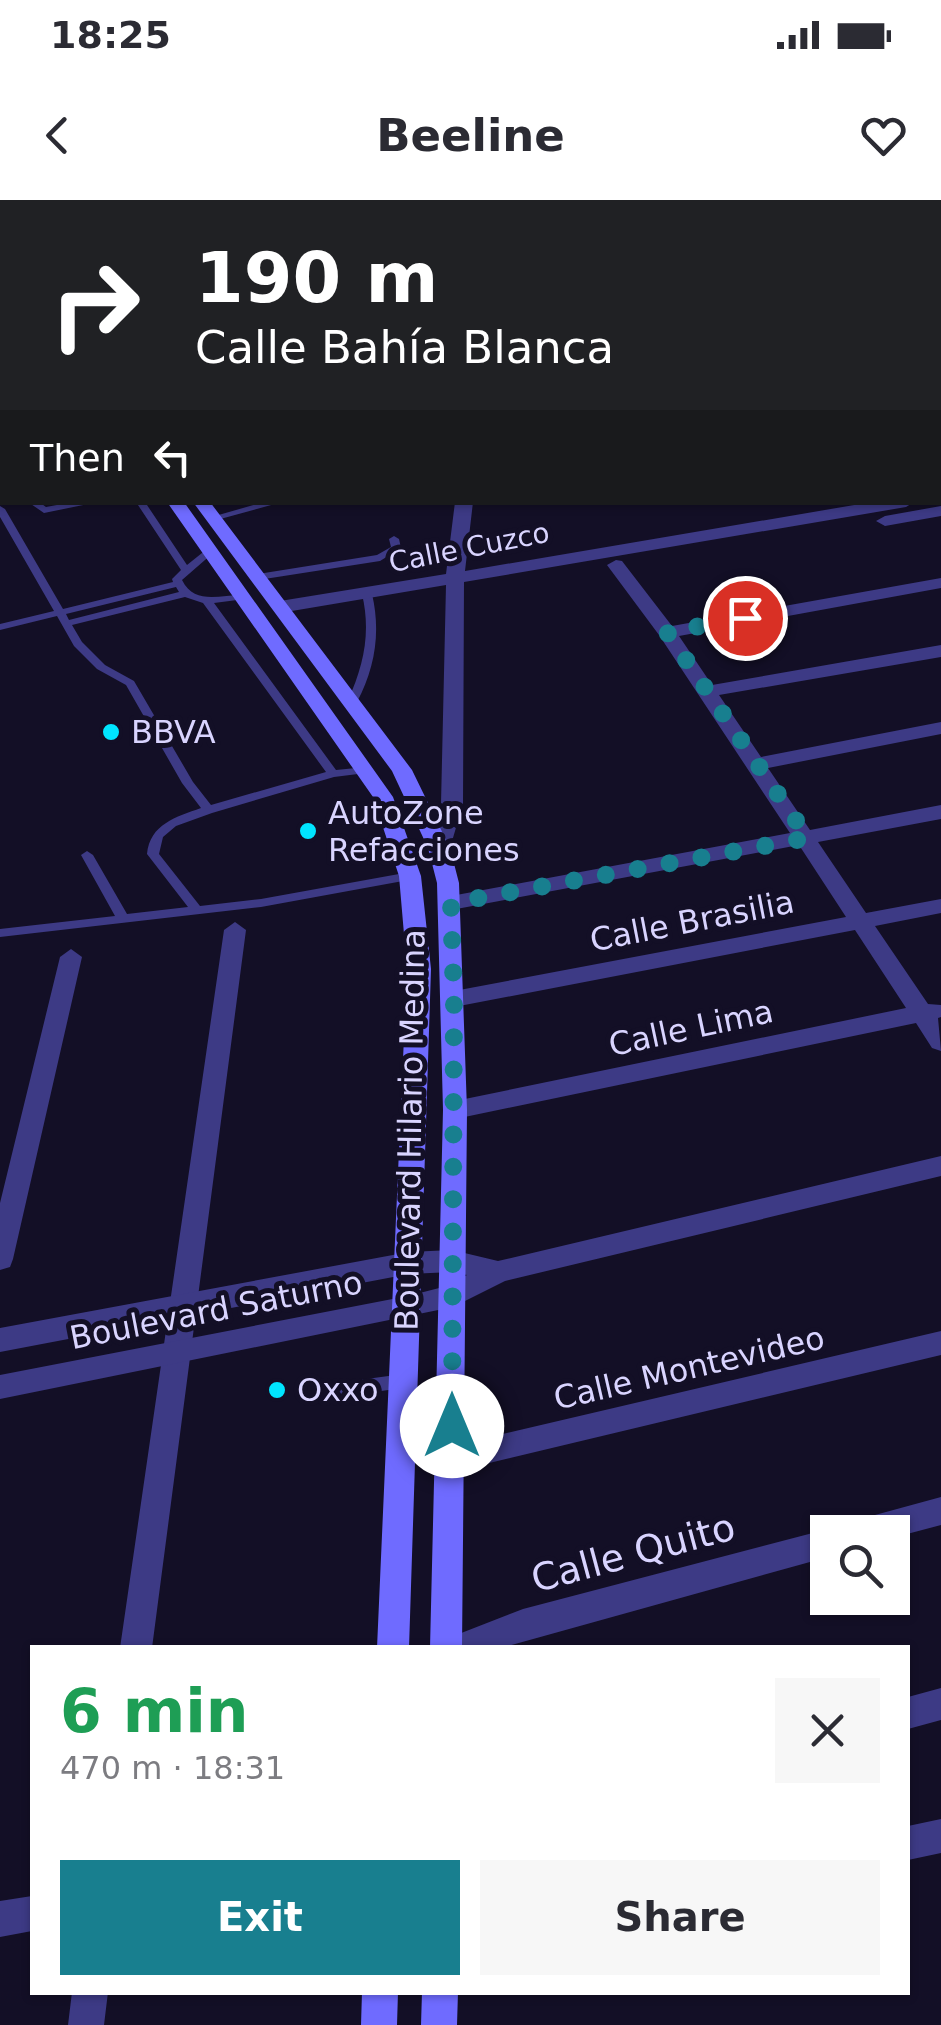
<!DOCTYPE html>
<meta charset="utf-8">
<style>
:root{--surface:#fff;--page:#f7f7f7;--text:#2b2b33;--muted:#7c7c81;--accent:#187f8f}
body{margin:0;font-family:"DejaVu Sans",sans-serif;background:var(--page);color:var(--text);height:100vh;display:flex;flex-direction:column;font-size:38px;white-space:nowrap}
*{box-sizing:border-box;margin:0}
p{font-size:32px;color:var(--muted)}
.icon{flex:none;width:55px;height:55px;fill:none;stroke:currentColor;stroke-width:2;stroke-linecap:round;stroke-linejoin:round}
.map{position:relative;flex:1;overflow:hidden}
.details{position:absolute;left:30px;top:1445px;width:880px;height:350px;display:flex;flex-direction:column;background:var(--surface);border-radius:0px;box-shadow:0 2px 8px #0004}
.details>*{flex:none}
.banner{position:absolute;left:0px;top:0px;width:942px;height:305px;box-shadow:0 2px 8px #0004;background:#202124;color:#fff;overflow:hidden}
.controls{position:absolute;left:810px;top:1315px;display:grid;gap:20px}
.controls a{display:grid;place-items:center;width:100px;height:100px;border-radius:0px;background:var(--surface);box-shadow:0 2px 8px #0004;font-size:50px}
.pin{position:absolute;display:grid;place-items:center;width:85px;height:85px;color:#fff;margin:-42px;border:5px solid #fff;border-radius:50%;box-shadow:0 2px 10px #0007}
.me{position:absolute;width:110px;margin:-55px;rotate:0deg;stroke-linejoin:round;filter:drop-shadow(0 0 8px #0008)}
.turn{display:flex;align-items:center;gap:35px;height:210px;padding:0 30px;font-size:45px}
.turn .icon{width:130px;height:130px;stroke-width:2.5}
.turn b{display:block;font-size:70px;line-height:85px}
.then{display:flex;align-items:center;height:95px;padding:0 30px;background:#0003;gap:20px;font-size:38px}
.round{display:grid;place-items:center;flex:none;width:105px;height:105px;border-radius:0px;background:var(--page)}
.overview{display:flex;align-items:center;justify-content:space-between;height:170px;padding:0 30px}
h1{font-size:60px;font-weight:700;line-height:75px;color:#1e9e55}
.action{display:flex;gap:20px;margin-top:auto;padding:20px 30px}
.action a{flex:1;height:115px;border-radius:0px;background:var(--accent);color:#fff;font-size:40px;font-weight:700;line-height:115px;text-align:center}
.action a+a{background:var(--page);color:var(--text)}
.status{display:flex;justify-content:space-between;align-items:center;height:70px;padding:0 50px;background:var(--surface);direction:ltr}
.status svg{height:28px;fill:currentColor}
header{display:flex;justify-content:space-between;align-items:center;height:130px;padding:0 30px;background:var(--surface);font-size:45px;font-weight:700}
.map>svg:first-child{display:block}
</style>
<div class="status"><b>18:25</b><svg viewBox="0 0 49 12"><path d="M0 12V9h3v3zM5 12V6h3v6zM10 12V3h3v9zM15 12V0h3v12zM26 1h20v11H26zM47 4h2v5h-2z"/></svg></div>
<header><svg class="icon" aria-label="back" viewBox="0 0 24 24"><path d="M15 5l-7 7 7 7"/></svg>Beeline<svg class="icon" aria-label="heart" viewBox="0 0 24 24"><path d="M12 20l-8-8c-3-5 5-10 8-4 3-6 11-1 8 4z"/></svg></header>
<div class="map">
<svg width="941" height="1825" viewBox="0 0 941 1825">
<rect width="100%" height="100%" fill="#130f26"/>
<g fill="none" stroke-linecap="round" stroke-linejoin="round">
<path fill="#3d3a85" fill-rule="evenodd" d="M653,0h8l2,2h-8z
M0,84h2v4h-2z
M0,139h2v4h-2z
M2,288v6l-2,1v-6z
M28,302h11l7,5 27,-5h25l-54,11z
M136,302h9l42,63 20,-16h6v4l-31,27c13,26 39,14 63,15v4l-31,4 122,167 30,-3 6,3 -6,3 -32,4 -122,36 -36,13 -13,11 -4,17 41,52 61,-7 149,-27 4,1 2,3 -2,3 -153,28 -261,30v-8l115,-13 -34,-61 6,-4 6,4 34,59 61,-7 -41,-53c3,-30 29,-37 54,-46l-19,-25 -56,-98 -29,-16 -23,-23 -17,-30 -57,14v-6l54,-13 -54,-94v-11l5,3 58,100 110,-27 -1,-3 9,-9zM176,387l3,5 -110,28 -3,-6zM185,397l18,6 123,169 -115,33 -18,-23 -59,-101 -29,-16 -23,-23 -10,-17z
M264,302h18l-69,19 -5,-3z
M394,336l5,3 2,9 -21,13 -122,19 -5,-3 5,-3 119,-19 14,-8 -2,-8z
M367,391l5,3c9,38 3,74 -15,108l-4,1 -5,-3c16,-35 23,-68 14,-106z
M403,1174l6,2 2,5 -2,5 -6,2 -66,9 -6,-2 -2,-5 2,-5 6,-2z"/>
<path fill="#3d3a85" fill-rule="evenodd" d="M351,0h14l2,2h-14z
M594,0h14l2,2h-14z
M798,0h14l2,2h-14z
M0,40h2v8h-2z
M940,93h1v8h-1z
M940,135h1v10h-1z
M940,180h1v10h-1z
M940,230h1v10h-1z
M455,302h18l-8,69 407,-69h42l-8,5 -442,75 -1,222 -13,44 -11,7 -11,-7 13,-44 5,-219 -166,28 -9,-6 9,-6 166,-27z
M941,306v10l-56,10 -9,-5 9,-5z
M616,360l6,1 50,65 269,-48v10l-262,48 33,49 229,-40v12l-222,38 42,62 180,-35v12l-173,34 42,62 131,-25v14l-123,23 48,71 75,-14v14l-66,13 53,78 13,1v12l-3,1 3,33 -9,-3 -16,-25 -461,96 -9,-2 -3,-7 3,-7 9,-2 451,-93 -51,-78 -401,77 -8,-2 -4,-6 12,-8 392,-74 -47,-72 -348,65 -8,-2 -3,-5 3,-5 8,-2 339,-63 -131,-198 -52,-70z
M235,722l11,8 -94,718h-32l104,-718z
M71,749l11,8 -69,302 -3,8 -10,3v-67l60,-246z
M941,1131v24l-489,117 -10,-4 -5,-9 5,-9 10,-4z
M941,1297v28l-49,13v-6h-43l4,-10 11,-4z
M828,1329l9,3h-9v25l-327,91h-55l5,-11 72,-28z
M941,1488v32l-33,9v-32z
M941,1619v34l-33,7v-34z
M32,1696v35l-32,6v-36z
M72,1792h36l-4,33h-36z"/>
<path fill="#3d3a85" fill-rule="evenodd" d="M941,956v20l-436,105 -52,26 -453,92v-24l408,-79 39,-10 20,-11 -15,-3 -43,2 -409,78v-24l409,-76 43,-2 46,11z"/>
<path fill="#6f6bff" fill-rule="evenodd" d="M47,0h14l1,2h-13z
M66,0h14l1,2h-13z
M940,50h1v8h-1z
M0,254h2v10h-2z
M167,302h17l209,295 28,79 10,93 -22,679h-32l30,-679 -8,-93 -26,-79z
M193,302h17l202,268 38,78 9,35 8,227 -5,538h-32l13,-538 -6,-227 -9,-35 -36,-77z
M362,1792h36l-1,33h-36z
M422,1792h36l-1,33h-36z"/>
</g>
<g fill="none" stroke-linecap="round" stroke-linejoin="round">
<path stroke="#187f8f" stroke-width="18" stroke-dasharray="0 32.4" d="M452,1226l2,-427 -3,-96 357,-65 -141,-206 78,-14"/>
</g>
<g fill="#00e5ff" stroke="#130f26" stroke-width="4">
<circle cx="111" cy="532" r="10"/>
<circle cx="308" cy="631" r="10"/>
<circle cx="277" cy="1190" r="10"/>
</g>
<g text-anchor="middle" stroke-width="10" stroke-linejoin="round" paint-order="stroke">
<g font-size="28" fill="#d9d4ff" stroke="#130f26">
<text transform="translate(469 347) rotate(-11)" y="10">Calle Cuzco</text>
</g>
<g font-size="32" fill="#d9d4ff" stroke="#130f26" text-anchor="start">
<text x="131" y="543">BBVA</text>
<text x="328" y="624">AutoZone<tspan x="328" dy="37">Refacciones</tspan></text>
<text x="297" y="1201">Oxxo</text>
</g>
<g font-size="32" fill="#d9d4ff" stroke="#130f26">
<text transform="translate(692 721) rotate(-11)" y="11">Calle Brasilia</text>
<text transform="translate(691 828) rotate(-12)" y="11">Calle Lima</text>
<text transform="translate(410 930) rotate(-89)" y="11">Boulevard Hilario Medina</text>
<text transform="translate(216 1110) rotate(-11)" y="11">Boulevard Saturno</text>
<text transform="translate(689 1168) rotate(-13)" y="11">Calle Montevideo</text>
</g>
<g font-size="38" fill="#d9d4ff" stroke="#130f26">
<text transform="translate(633 1353) rotate(-15)" y="13">Calle Quito</text>
</g>
</g>
</svg>
<div class="controls">
<a><svg class="icon" aria-label="search" viewBox="0 0 24 24"><circle cx="10" cy="10" r="6"/><path d="M15 15l6 6"/></svg></a>
</div>
<div class="pin" style="left:745px;top:418px;background:#d93025"><svg class="icon" aria-label="arrive" viewBox="0 0 24 24"><path d="M6 21V4h12l-3 4 3 4H6"/></svg></div>
<svg class="me" style="left:452px;top:1226px" viewBox="-20 -20 40 40"><circle r="19" fill="#fff"/><path d="M0-13L10 11 0 6-10 11z" fill="#187f8f"/></svg>
<div class="banner">
<div class="turn"><svg class="icon" aria-label="right" viewBox="0 0 24 24"><path d="M7 20v-9h11M14 6l5 5-5 5"/></svg><div><b>190 m</b>Calle Bahía Blanca</div></div>
<div class="then">Then<svg class="icon" aria-label="left" viewBox="0 0 24 24"><path d="M17 20v-9H6M10 6l-5 5 5 5"/></svg></div>
</div>
<section class="details">
<div class="overview"><div><h1>6 min</h1><p>470 m · 18:31</p></div><a class="round"><svg class="icon" aria-label="close" viewBox="0 0 24 24"><path d="M6 6l12 12M18 6L6 18"/></svg></a></div>
<div class="action"><a>Exit</a><a>Share</a></div>
</section>
</div>
